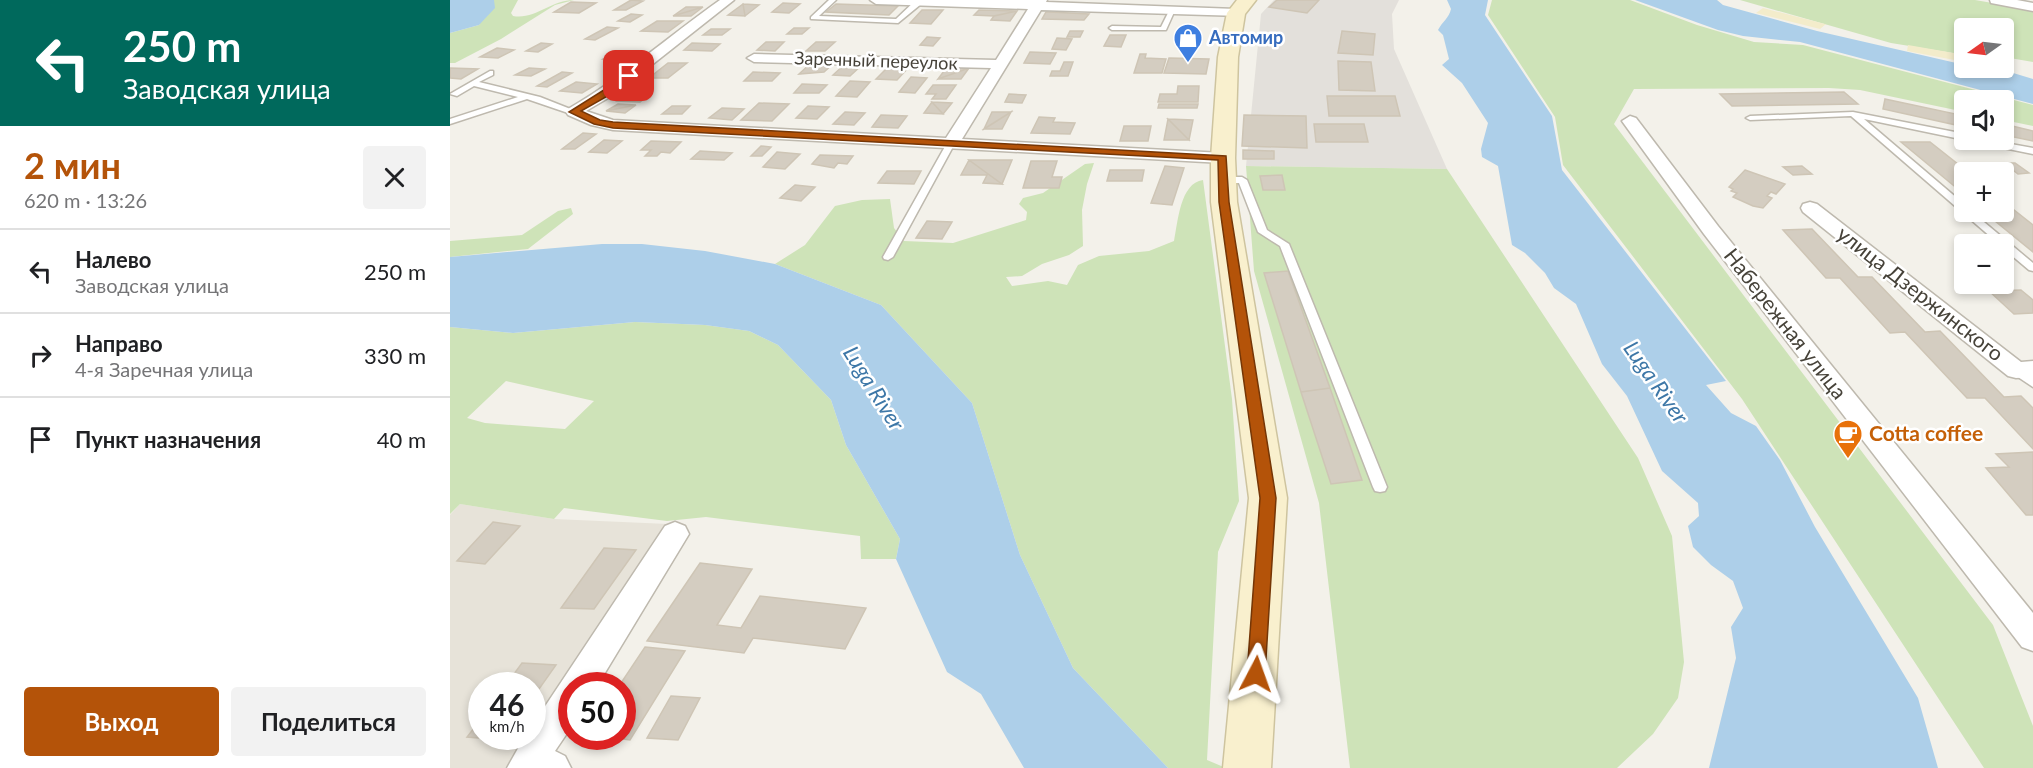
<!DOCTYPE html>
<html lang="ru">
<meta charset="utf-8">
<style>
:root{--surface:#fff;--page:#f2f2f2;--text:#202124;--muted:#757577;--line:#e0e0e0;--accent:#b45309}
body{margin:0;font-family:Lato,sans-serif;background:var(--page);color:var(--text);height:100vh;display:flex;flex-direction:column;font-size:22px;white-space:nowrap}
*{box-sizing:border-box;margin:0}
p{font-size:20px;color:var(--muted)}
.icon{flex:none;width:33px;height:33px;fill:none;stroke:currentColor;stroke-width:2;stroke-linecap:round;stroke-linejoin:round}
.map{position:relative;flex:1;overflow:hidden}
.sheet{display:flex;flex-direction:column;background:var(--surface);width:450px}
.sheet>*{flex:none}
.banner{background:#00695c;color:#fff;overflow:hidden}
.needle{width:39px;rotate:256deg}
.fabs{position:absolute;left:1504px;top:18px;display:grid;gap:12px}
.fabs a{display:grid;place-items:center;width:60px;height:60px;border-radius:6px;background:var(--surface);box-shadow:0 3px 9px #0003;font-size:30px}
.speed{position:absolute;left:18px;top:672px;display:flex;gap:12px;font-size:30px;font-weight:700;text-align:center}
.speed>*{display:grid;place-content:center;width:78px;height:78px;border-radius:50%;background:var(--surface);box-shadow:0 3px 9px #0003;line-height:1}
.speed small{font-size:15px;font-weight:400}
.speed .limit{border:9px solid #d22;background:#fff;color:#111}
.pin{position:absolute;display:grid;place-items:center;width:51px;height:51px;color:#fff;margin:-26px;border-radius:12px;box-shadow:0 3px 9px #0006}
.me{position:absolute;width:66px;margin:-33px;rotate:4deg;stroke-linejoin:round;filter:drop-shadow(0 0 4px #0008)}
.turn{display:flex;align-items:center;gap:21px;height:126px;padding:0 24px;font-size:27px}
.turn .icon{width:78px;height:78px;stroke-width:2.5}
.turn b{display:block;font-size:42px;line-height:51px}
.round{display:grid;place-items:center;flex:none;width:63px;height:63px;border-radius:6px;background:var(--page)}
.overview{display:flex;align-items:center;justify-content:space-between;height:102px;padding:0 24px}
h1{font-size:36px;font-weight:700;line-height:45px;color:var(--accent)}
.primary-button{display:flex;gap:12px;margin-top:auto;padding:12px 24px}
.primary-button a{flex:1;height:69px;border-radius:6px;background:var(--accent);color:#fff;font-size:24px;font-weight:700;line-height:69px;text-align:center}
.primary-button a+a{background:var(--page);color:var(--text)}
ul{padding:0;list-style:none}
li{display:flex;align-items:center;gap:18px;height:84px;padding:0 24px;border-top:2px solid var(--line)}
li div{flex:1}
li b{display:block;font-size:22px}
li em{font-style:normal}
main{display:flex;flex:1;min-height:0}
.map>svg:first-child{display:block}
</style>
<main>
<section class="sheet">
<div class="banner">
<div class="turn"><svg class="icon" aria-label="left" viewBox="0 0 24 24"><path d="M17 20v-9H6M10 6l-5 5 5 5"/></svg><div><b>250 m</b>Заводская улица</div></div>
</div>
<div class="overview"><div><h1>2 мин</h1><p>620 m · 13:26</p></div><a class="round"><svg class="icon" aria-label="close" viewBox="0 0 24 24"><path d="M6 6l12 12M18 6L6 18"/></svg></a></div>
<ul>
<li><svg class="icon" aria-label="left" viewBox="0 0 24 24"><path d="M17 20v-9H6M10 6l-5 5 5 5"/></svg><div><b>Налево</b><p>Заводская улица</p></div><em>250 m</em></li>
<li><svg class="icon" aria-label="right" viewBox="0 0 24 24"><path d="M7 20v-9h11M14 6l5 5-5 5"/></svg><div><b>Направо</b><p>4-я Заречная улица</p></div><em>330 m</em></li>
<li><svg class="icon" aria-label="arrive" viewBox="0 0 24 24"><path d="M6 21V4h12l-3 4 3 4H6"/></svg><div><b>Пункт назначения</b></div><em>40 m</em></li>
</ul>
<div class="primary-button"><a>Выход</a><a>Поделиться</a></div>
</section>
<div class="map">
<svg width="1583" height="768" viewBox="0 0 1583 768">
<rect width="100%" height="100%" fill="#f3f1ea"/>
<path fill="#e7e3d9" d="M10,504l94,15 114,5 -135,203 -1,-41h-50v50l44,1 -21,31h-55v-253z"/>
<path fill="#e3e0db" d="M824,0h125l-7,14 2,35 53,120 -201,-3 15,-152z"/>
<path fill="#cee3b8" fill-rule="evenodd" d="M44,0h24l-7,13 2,3c22,4 38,-16 61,-16l-19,5 -54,34 -46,24h-5v-30l29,-8z
M1042,0h138l67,25 57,17 49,3 230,60v21l-29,-6v-20h-39v12l-105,-22 -31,-2 -195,1 -20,35 379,501 40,101v42h-49l-242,-369 -179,-234 -8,-48 -67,-102z
M1290,0h235l58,10v52l-29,-5v-29h-39v27l-74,-12z
M644,163l-7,21 -5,26 1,36 -14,9 -27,9 -20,12 -16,1 6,9 36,-5 19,4 11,-20 21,-9 50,-5 25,-10c4,-19 6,-58 29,-61l29,219 7,102 -21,51 -11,208 19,8h-58l-95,-100 -53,-113 -48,-152 -91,-98 -106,-41 30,-19 30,-39 27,-6 28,-1 4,29 10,13 49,2 73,-23 1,-8 -8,-8 4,-6 20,-5 42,-29z
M796,166l201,3 191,289 34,78 12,126 -6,36 -25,36 -36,34h-267l-31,-265 -65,-232z
M121,208l2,6 -45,35 -78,8v-16l72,-6 36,-24z
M185,322l70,3 44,6 29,14 53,55 15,45 54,94 -4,20h-35l-1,-23 -154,-19 -39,4 -103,-13 -10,11 -94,-15 -10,10v-187l63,6zM56,381l88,20 -29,28 -80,-6 -18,-5z"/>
<path fill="#f3eccb" d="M1313,8l62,16h1l-6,5 -64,-16z
M1458,45l57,10v7l-58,-11z"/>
<path fill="#adcfe9" d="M0,0h44l1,8 -16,17 -29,8z
M997,0h41l-3,15 67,101 10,54 164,211 -20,4 25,28 25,13 24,34 35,67 103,171 20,70h-229l27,-110 -5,-31 12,-19 -10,-27 -22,-16 -18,-18 -5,-21 11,-10 -1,-13 -36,-32 -35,-75 -25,-32 -26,-60 -22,-16 -9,-15 -20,-20 -13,-8 -14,-79 -16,-9 -1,-8 7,-26 -26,-40 -20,-18 7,-6 -6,-24 -5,-5c4,-8 11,-12 13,-21z
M1185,0h82l6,5 94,26 148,34v3l35,1 33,10v25l-233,-62 -57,-6 -25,-6z
M152,244h40l63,7 70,13 106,41 91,98 48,152 53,113 95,100h-144l-43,-74 -34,-22 -51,-113 4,-20 -54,-94 -15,-45 -53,-55 -29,-14 -44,-6 -70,-3 -122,11 -63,-6v-70z"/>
<path fill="#d4cdc1" stroke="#cec5b5" stroke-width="1.5" d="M181,0l12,1 -17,9h-12z
M827,0h42l-12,13 -38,-6z
M121,2l25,1 -17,10 -25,-1z
M333,3l17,1 -11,9 -17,-1z
M293,4l2,12 -17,-1z
M293,4l16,1 -14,11z
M386,4l62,2 -9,9 -63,-3z
M236,7h17l-30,9z
M253,7l-12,9h-18z
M472,10h21l-12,14 -21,-1z
M529,10l38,1 -23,5 -20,-1z
M567,11l-7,10 -19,-1 3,-4z
M596,12h3l40,2 -5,6 -42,-1z
M181,14l11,1 -12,7 -12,-1z
M207,21h26l-15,11 -27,-1z
M157,27l11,1 -23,12 -10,-1z
M344,28h15l-7,6h-15z
M261,29h19l-8,6h-19z
M620,31h13l-3,6h-13z
M892,31l33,3 -2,21 -35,-2z
M660,35h16l-5,12 -17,-1z
M477,37l13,1 -7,8 -13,-1z
M607,38l15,1 -6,11 -14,-1z
M316,42h18l-9,9 -18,-1z
M366,42h19l-10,9h-19z
M91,43l11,1 -14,8 -12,-1z
M242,43l28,1 -8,7 -28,-1z
M47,48l17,2 -16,8 -18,-1z
M580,52l26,1 -6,11 -26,-1z
M165,53l21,2 -12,7 -21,-3z
M690,54h6l-1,4 21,1 -4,14h-28z
M719,58l40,1 -3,15 -42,-1z
M888,61l33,1 4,29 -36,-1z
M614,62h9l-5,14h-18l2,-5h8z
M218,63h19l-19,15h-19z
M361,63l22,1 -9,8 -25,2z
M395,64l17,1 -12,11 -17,-1z
M440,65l20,1 -13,14 -21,-1z
M497,67l22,1 -31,11z
M0,68l28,1 -17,10 -11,-1z
M79,68l16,1 -14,7 -16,-1z
M519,68l-8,11h-23z
M112,72l10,1 -25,14 -10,-1z
M303,72l27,1 -8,8h-28z
M461,77l16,1 -12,15 -16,-1z
M400,81l20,1 -13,15 -21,-1z
M126,82l21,2 -15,9 -22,-2z
M352,84l25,1 -8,8h-25z
M483,85h23l-10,14h-14l4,-5h-10z
M728,86h21l-1,16h-40l2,-8h17z
M1394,92l14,12 -126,2 -12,-12z
M177,93l23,1 -10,8 -23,-1z
M559,94l17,1 -4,8 -17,-1z
M877,96h68l5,20h-71z
M1435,99l80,17v11l-82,-18z
M482,102l11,12 -19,-1z
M482,102l20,1 -9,11z
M309,103l30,1 -17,17 -31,-1z
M168,104l18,1 -30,6z
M709,104h39l-1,4h-39z
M186,105l-11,8 -19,-2z
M222,106h18l-8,8h-20z
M358,106l21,1 -12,12 -21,-1z
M272,108l22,1 -12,11 -23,-2z
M395,112l20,1 -11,12 -21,-1z
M542,112h19l-27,17z
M561,112l-9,17h-18z
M431,115l26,1 -9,12 -26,-1z
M794,115l62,1 1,32 -65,-2z
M589,117l16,1 -2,4 22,1 -5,11 -39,-1z
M718,119l25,1 -4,20z
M718,119l21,21h-25z
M864,124h50l4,18h-52z
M1554,124l29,7v10l-29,-6z
M674,126h27l-3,15h-28z
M133,133l13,1 -21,15h-13z
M154,140l18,1 -15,12 -18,-1z
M201,141l30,1 -11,11 -9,-1 -4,4h-12l6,-6h-10z
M1451,142h29l38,30h-3v23z
M311,146l10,1 -9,9h-11z
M793,150l31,1v8h-31z
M250,151l32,2 -8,7 -33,-1z
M327,152l23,2 -15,15 -22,-2z
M370,155l33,1 -6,8 -9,-1 -4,5 -22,-4z
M519,160l33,24 -19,-1 4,-8h-26z
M519,160h43l-10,24z
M581,161h26l-5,16h10l-3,11h-36z
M1554,163h11l14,10 -11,1z
M715,166l19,2 -12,37 -21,-2z
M1352,166l10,8 -19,1 -10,-8z
M660,170h34l-2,11h-35z
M1295,170l40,14 -9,10 -5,-2 -4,4 5,2 -9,10 -10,-2 -20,-9 4,-4 -6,-2 2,-2 -4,-2z
M437,171h34l-7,13 -36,-1z
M832,175l3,15h-22l-3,-14z
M345,185l20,2 -14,14 -21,-3z
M1554,202l29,23v27l-49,-40h20z
M477,221l25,1 -10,17 -26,-1z
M1362,229l46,48h14l53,55 15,-1 64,66 17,-1 12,12v41l-48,-51h-18l-62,-66 -15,1 -50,-55h-14l-43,-48z
M838,271l42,117 -29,4 -37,-119z
M1571,290l12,10v13l-19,1 -25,-23z
M880,388l32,92 -31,4 -30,-92z
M1583,452v63h-7l-40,-47 23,-1 -13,-13z
M43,522l27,4 -35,38 -28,-3z
M154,548l32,2 -42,59 -33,-1z
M250,563l52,6 -35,56 24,3 19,-32 106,12 -21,41 -92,-11 -9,15 -97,-12z
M195,647l40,4 -55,89 -29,-4h21v-50h-3z
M72,663l34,2 -24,34v-13h-27z
M221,696l29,2 -22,42 -31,-2z
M32,718v18h24l-2,4 -37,-3z"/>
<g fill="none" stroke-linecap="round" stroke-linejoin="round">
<g stroke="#beb9ae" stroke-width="3">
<path id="lane" d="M379,0h7l-17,16 77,3 20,-19h10l-28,23 -87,-4v-2z
M720,9l5,1 -9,20h-54l-3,-2 3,-2 49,1z
M40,71h3v4l-14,7 61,15 38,15 -7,2 -44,-15 -77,25v-5l68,-22 -44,-11 -17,10 -7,-2z
M1403,112l112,22v6l-101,-21 101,86v7h7l61,51v8l-4,-1 -25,-21v-5h-5l-148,-128 -101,4 -4,-2 4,-2z
M501,140l4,3 -62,114 -5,3 -4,-1 -1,-2 64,-114z
M1525,140h14l44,8v6l-54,-11z
M792,177l5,3 20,50 22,14 98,243 -2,4 -5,1 -5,-1 -2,-4 -93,-241 -22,-14 -19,-49h-16l-5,-3 5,-3z
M1566,366l17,11v10l-21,-14 -2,-3z"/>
</g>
<g stroke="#beb9ae" stroke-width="3">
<path id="street" d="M270,0h14l-119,94 -29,17 27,9 333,18 45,-70 -237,-6 -7,-4 7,-4 242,6 32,-51 -152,-5 -6,-4h177l-1,2 190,7 7,4 -2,3 -200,-6 -79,129 261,14 6,1 3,4 -3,4 -6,1 -610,-33 -22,-5 -23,-10 -2,-3 2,-3c54,-31 101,-73 152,-109z
M1540,0h27l16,3v8l-42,-8z
M1180,116l6,2 82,108 315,387v38l-11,-4 -318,-413 -82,-113z
M1360,202l7,2 204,158 12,-1v16l-17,1 -8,-2 -205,-164 -2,-4 2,-4z
M225,522l10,4 4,8 -92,152h-25v40l-17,25 10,5 6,12h-64l18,-32h7v-10l133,-200z"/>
</g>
<g stroke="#cec49f" stroke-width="3">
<path id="secondary" d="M787,0h19l-11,14 -7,43 -3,101 2,44 50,296 -16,270h-48l26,-270 -38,-296v-44l7,-101 9,-44z"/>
</g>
<use href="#lane" fill="#fff" fill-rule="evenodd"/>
<use href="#street" fill="#fff" fill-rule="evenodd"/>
<use href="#secondary" fill="#f9f0ce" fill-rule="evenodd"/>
</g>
<path fill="#b45309" stroke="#753606" stroke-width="1.5" d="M179,74l4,2 -1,2 -19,15 -32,18 19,9 13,2 613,34 3,46 47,296 -11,176 -3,6 -6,3 -7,-3 -2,-6 13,-176 -41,-296 -1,-42 -605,-32 -19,-4 -25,-12z"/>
<defs>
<g id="shop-pin" transform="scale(1.5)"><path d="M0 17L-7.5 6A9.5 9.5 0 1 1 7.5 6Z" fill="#3f7fe0" stroke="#fff"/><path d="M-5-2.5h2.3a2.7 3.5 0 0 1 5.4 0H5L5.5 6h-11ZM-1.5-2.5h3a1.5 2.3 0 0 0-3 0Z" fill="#fff"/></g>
<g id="cafe-pin" transform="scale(1.5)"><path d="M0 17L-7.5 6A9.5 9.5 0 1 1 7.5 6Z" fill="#e8710a" stroke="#fff"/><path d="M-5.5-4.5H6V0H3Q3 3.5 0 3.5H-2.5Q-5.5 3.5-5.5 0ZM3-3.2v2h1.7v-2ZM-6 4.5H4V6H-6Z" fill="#fff"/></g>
</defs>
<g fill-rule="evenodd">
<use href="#shop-pin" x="738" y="38"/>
<use href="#cafe-pin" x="1398" y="434"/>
</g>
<g text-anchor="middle" stroke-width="5" stroke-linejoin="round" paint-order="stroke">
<g font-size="18" font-weight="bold" fill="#366cbe" stroke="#fff" text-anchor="start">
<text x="759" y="44">Автомир</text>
</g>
<g font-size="18" fill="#464239" stroke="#fff">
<text transform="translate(426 61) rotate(2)" y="6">Заречный переулок</text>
</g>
<g font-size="21" fill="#464239" stroke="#fff">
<text transform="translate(1470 294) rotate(38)" y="7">улица Дзержинского</text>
<text transform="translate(1335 324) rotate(52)" y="7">Набережная улица</text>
</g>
<g font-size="21" font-weight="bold" fill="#c56008" stroke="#fff" text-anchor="start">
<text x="1419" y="441">Cotta coffee</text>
</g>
<g font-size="22" font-style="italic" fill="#3d77a7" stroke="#fff">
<text transform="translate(1206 382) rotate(55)" y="8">Luga River</text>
<text transform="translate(424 388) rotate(58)" y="8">Luga River</text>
</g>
</g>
</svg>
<div class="fabs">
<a><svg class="needle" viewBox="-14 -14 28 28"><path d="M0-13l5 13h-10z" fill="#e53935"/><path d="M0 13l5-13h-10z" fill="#757577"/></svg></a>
<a><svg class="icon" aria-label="sound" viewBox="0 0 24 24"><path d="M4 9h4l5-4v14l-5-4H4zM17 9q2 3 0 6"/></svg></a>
<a>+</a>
<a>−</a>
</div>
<div class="speed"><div>46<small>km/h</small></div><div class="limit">50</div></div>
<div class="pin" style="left:179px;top:76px;background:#d93025"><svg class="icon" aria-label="arrive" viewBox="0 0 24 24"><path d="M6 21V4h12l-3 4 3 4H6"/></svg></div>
<svg class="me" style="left:806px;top:674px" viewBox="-20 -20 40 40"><path d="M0-17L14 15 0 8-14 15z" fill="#b45309" stroke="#fff" stroke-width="4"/></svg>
</div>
</main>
